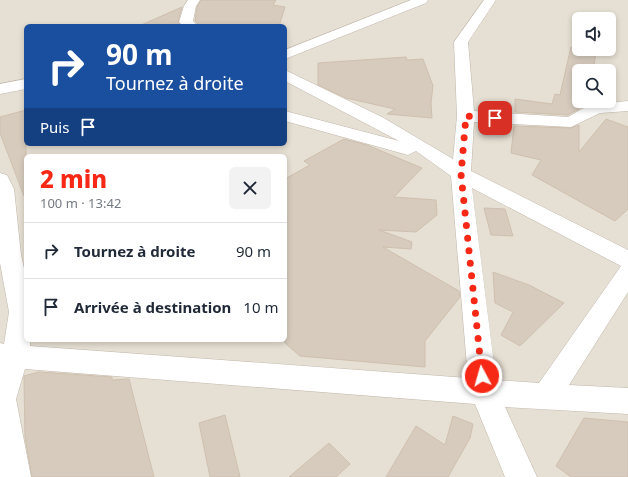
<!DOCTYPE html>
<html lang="fr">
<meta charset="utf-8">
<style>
:root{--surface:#fff;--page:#f2f2f3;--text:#1f2937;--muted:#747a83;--line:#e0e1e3;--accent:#f82817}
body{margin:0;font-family:"Noto Sans",sans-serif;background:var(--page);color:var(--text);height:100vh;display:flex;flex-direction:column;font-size:15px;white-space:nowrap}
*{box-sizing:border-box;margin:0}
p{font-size:13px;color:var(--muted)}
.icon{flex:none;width:22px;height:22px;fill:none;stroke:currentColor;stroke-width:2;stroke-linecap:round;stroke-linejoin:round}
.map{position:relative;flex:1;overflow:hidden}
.panel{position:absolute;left:24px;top:154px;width:263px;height:188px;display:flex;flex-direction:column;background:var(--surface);border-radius:6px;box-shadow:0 2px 6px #0003}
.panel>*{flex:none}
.hud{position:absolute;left:24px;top:24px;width:263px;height:122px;border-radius:6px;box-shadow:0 2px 6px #0003;background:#1a4fa0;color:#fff;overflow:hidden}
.tools{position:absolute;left:572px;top:12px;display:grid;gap:8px}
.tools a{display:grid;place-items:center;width:44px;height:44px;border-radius:6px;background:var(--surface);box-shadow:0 2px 6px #0003;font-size:20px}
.pin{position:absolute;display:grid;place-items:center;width:34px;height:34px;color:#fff;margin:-17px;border-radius:8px;box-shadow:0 2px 6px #0006}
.me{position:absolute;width:44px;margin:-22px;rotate:354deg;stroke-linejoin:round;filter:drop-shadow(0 0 3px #0008)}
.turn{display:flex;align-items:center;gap:14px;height:84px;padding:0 16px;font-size:18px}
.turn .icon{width:52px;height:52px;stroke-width:2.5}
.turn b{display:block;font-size:28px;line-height:34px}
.then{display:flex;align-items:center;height:38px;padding:0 16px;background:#0003;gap:8px;font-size:15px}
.round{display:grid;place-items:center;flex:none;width:42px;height:42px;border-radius:6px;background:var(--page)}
.summary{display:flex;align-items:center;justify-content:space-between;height:68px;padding:0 16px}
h1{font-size:24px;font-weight:800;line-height:30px;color:var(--accent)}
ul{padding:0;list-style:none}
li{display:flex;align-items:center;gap:12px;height:56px;padding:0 16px;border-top:1px solid var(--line)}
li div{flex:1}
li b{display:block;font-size:15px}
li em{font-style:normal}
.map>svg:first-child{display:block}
</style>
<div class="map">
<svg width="628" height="477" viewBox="0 0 628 477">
<rect width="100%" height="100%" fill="#f2eee5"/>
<path fill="#e6dfd3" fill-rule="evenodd" d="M0,0h628v477h-628zM579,19h30v30h-30zM26,26h259v118h-259zM579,71h30v30h-30zM26,156h259v184h-259z"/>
<path fill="#d7cbbe" stroke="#cfc0ae" d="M201,0h75l-3,5 12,2 -6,19h-79l-5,-5 2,-14z
M182,7l-4,15 3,4h-42z
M571,47l25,5 -3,19h-14v38l-11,6 -53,-3v-13l37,5 3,-10 5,1z
M406,57l1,3 16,-1 10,27 -2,17 1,15 -45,-4 8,-5 -49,-11 -28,-13v-22z
M26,110v86h-2l-24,-63v-16z
M606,119l22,8v82l-13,12 -83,-46 9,-15 -30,-7 3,-27 57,2 8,-3v27z
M344,139l23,6 55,23 -28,29 42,3 1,15 -21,17 -37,-2 33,12 -1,7 -28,-2 76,44 1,6 -35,44v26l-125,-11 -15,-13v-164l25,-14 -6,-4z
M484,208l21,1 8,27 -22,-1z
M493,272l36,13 35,18 -44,43 -19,-11 12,-23 -18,-9z
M39,372l73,5v3l17,-1 25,98h-122l-7,-40 -1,-59v-2z
M225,415l15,62h-30l-11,-54z
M453,416l20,8 -3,14 -22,39h-62l30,-51 29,19z
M584,418l44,4v55h-57l-15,-11z
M329,443l21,21 -14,13h-47z"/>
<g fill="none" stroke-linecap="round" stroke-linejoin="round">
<g stroke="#c1b7ab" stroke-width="1">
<path id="street" d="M188,0h12l-4,6 -3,15 5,5h-15l-4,-4 5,-16z
M411,0h17l-2,3 -141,56v-9z
M484,0h12l-28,42 6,69 94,6 21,-12 39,-4v10l-28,2 -29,14 -97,-5 -3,49 157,79v42l-59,93 59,3v26l-123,-7 32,70h-32l-30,-73 -450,-35 -9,30 15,78h-31v-134l4,1 5,-32 -9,-49v-90l7,2 7,14 7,66 5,22v63h4v6l438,32 -17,-202 -35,-25 -8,4 -123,-34v-10l114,30 -114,-60v-11l97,47 71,42 4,-43 -3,-74zM472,188l149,78 -82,117 -43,-3z
M26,79v10l-26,5v-10z"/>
</g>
<use href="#street" fill="#fff" fill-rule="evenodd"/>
</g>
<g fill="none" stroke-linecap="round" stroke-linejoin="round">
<path stroke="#f82817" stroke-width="7" stroke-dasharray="0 12.6" d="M482,376l-21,-202 5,-58 29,2"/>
</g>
</svg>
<div class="tools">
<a><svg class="icon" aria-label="sound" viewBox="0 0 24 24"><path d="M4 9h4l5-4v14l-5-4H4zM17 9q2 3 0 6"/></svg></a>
<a><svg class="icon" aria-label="search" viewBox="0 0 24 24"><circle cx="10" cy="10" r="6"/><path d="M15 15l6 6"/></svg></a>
</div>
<div class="pin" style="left:495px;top:118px;background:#d93025"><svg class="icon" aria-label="arrive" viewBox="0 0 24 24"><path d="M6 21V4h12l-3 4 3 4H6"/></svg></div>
<svg class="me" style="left:482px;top:376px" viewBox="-20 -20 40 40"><circle r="17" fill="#f82817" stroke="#fff" stroke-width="3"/><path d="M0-11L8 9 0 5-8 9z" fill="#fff"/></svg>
<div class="hud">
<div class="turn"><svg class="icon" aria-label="right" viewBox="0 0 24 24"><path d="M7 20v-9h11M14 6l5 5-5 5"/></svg><div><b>90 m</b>Tournez à droite</div></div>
<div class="then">Puis<svg class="icon" aria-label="arrive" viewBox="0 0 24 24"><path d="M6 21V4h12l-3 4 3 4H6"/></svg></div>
</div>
<section class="panel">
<div class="summary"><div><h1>2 min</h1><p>100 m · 13:42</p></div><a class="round"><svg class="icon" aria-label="close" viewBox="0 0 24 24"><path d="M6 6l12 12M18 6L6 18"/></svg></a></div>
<ul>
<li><svg class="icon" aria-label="right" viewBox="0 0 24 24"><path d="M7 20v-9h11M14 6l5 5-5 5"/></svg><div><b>Tournez à droite</b></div><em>90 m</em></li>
<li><svg class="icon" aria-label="arrive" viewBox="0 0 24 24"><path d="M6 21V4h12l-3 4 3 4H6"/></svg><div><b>Arrivée à destination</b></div><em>10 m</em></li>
</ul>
</section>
</div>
